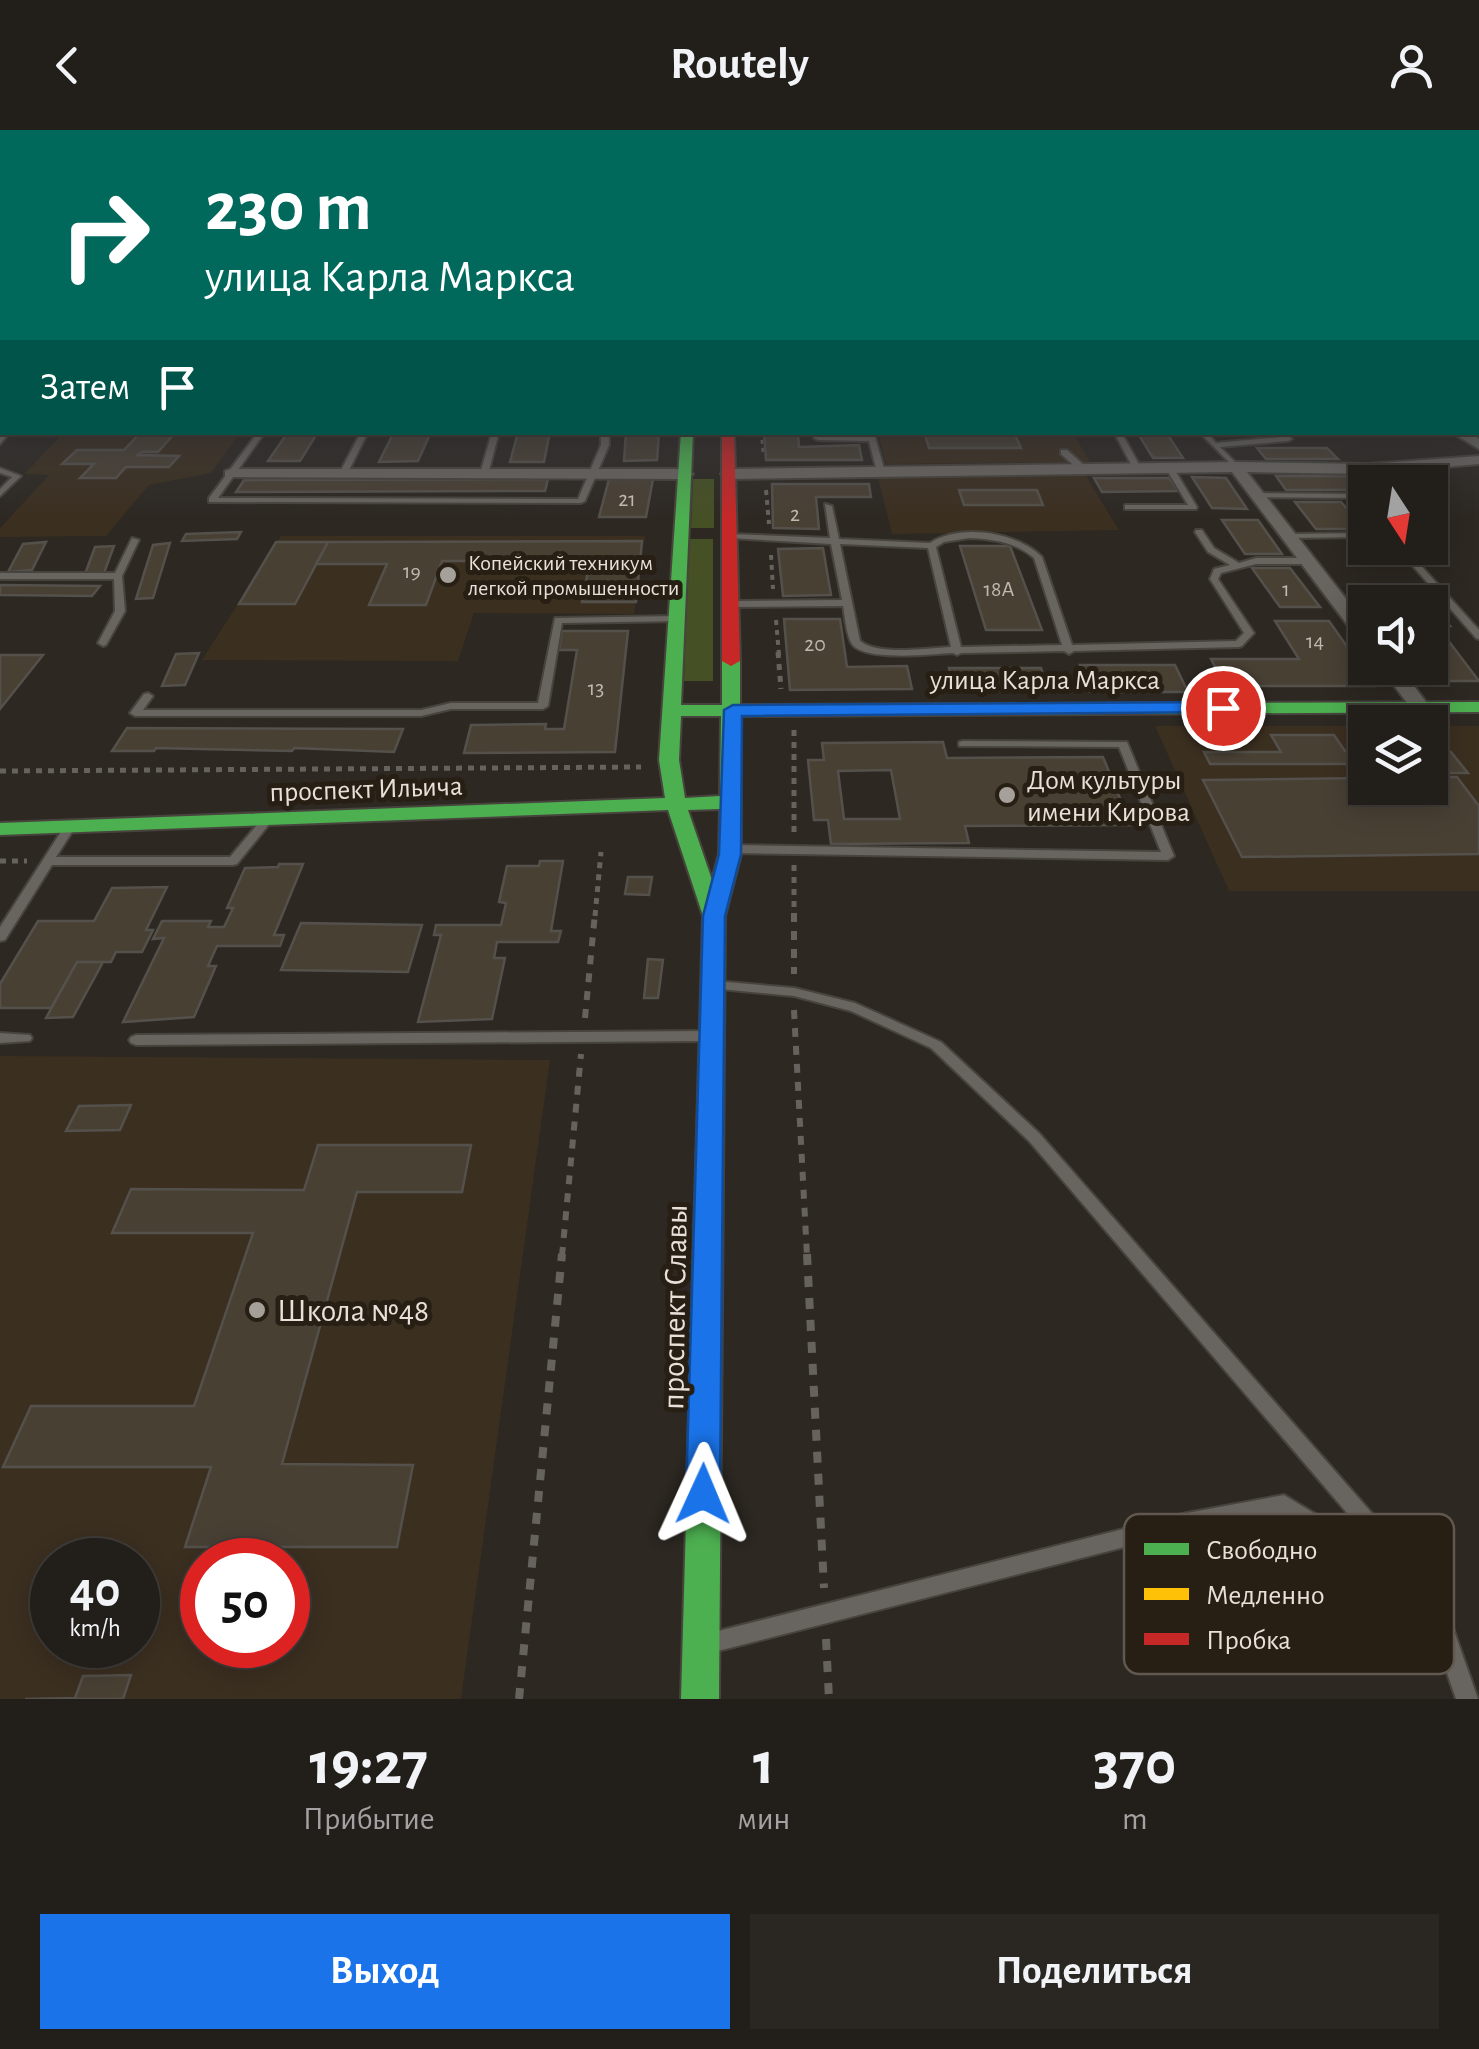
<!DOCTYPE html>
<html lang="ru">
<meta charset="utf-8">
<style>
:root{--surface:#221e1a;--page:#2a2723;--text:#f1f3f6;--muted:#a2a2a2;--line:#3f3c39;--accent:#1a73e8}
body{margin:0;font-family:"Alegreya Sans",sans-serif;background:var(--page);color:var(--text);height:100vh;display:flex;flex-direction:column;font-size:38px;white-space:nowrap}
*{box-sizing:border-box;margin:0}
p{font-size:32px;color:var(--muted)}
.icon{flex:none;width:55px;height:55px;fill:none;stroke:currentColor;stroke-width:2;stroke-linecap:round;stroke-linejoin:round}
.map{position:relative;height:1569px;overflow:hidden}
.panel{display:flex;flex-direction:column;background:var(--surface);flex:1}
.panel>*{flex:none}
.hud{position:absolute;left:0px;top:0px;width:1480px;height:305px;box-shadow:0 5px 25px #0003,0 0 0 2px var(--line);background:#00695c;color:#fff;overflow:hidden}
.needle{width:65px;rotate:168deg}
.buttons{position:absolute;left:1348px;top:335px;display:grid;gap:20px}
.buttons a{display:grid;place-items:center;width:100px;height:100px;border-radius:0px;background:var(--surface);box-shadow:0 5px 25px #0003,0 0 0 2px var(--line);font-size:50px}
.speed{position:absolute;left:30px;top:1408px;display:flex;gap:20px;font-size:50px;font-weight:700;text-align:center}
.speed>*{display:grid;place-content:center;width:130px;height:130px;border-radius:50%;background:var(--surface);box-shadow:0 5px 25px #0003,0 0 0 2px var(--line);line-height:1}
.speed small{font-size:25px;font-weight:400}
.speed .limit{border:15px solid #d22;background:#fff;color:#111}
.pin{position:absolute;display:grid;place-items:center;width:85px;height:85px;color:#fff;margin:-42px;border:5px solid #fff;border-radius:50%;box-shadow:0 2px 10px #0007}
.me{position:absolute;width:110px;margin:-55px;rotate:1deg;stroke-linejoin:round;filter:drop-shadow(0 0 8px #0008)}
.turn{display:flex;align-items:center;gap:35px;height:210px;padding:0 40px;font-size:45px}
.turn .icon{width:130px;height:130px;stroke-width:2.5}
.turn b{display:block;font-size:70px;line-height:85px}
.then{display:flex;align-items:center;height:95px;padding:0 40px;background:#0003;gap:20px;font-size:38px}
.eta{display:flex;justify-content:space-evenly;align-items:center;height:170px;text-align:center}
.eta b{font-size:60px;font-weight:600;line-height:70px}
.action{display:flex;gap:20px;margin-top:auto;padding:20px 40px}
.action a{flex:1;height:115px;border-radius:0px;background:var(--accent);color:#fff;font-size:40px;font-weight:600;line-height:115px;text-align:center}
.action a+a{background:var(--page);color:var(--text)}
header{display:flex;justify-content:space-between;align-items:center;height:130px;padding:0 40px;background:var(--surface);font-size:45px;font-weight:600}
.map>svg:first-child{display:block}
</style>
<header><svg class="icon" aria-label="back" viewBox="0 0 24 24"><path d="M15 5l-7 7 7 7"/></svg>Routely<svg class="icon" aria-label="person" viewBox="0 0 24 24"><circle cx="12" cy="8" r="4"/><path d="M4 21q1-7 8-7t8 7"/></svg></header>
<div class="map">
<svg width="1479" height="1569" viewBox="0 0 1479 1569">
<rect width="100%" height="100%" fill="#2d2822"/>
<path fill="#3b2f20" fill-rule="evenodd" d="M64,303h176l-29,40 -62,12 -43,51 -106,1v-9l49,-53 -25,-1z
M878,303h195l17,29 -204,2z
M1086,346l33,54 -227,4 -14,-56z
M281,406h364l-11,78 -160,-1 -16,48 -256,-1z
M1155,596h210v62h65v-62h49v165h-250z
M0,926l550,4 -89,639h-461zM52,1430h86v85h-86zM202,1430h86v85h-86z"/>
<path fill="#465025" d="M693,349h21v49h-23z
M688,409h25v142h-29z"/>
<path fill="#494034" stroke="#54504b" stroke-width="2.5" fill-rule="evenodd" d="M160,302l14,2 -16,18h-16l-4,3 41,1 -10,11h-43l-10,11h-36l14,-14h-32l15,-14h47l16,-17 -43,-1z
M288,302h30l-18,29h-32z
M394,302h37l-13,29 -39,1z
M518,302h32l-6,30h-34z
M626,302h33l-2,28 -33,1z
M764,302h34l1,15 60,-2 3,15h-96z
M1137,302h29l17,26h-30z
M925,305h90l6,13h-92z
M1257,318h70l11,11h-72z
M1276,346h70l12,14h-72z
M1192,347l34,1 21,31 -35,-1z
M1094,348h75l10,13 -77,1z
M548,349l-3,12 -309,1 8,-12z
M609,349h44l-7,38h-47z
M772,354h97l2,13h-55l3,32 -46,-1z
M959,360h78l6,15h-79z
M1295,372h46l24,27h-49z
M1222,390h36l24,34h-37z
M241,402l-4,7 -55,2 4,-7z
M642,411l-6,61h-54l8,-41h-148l-16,44h-57l18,-41h-71l12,-22z
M46,412l-14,28 -24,2 15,-28z
M276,412h52l-33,62h-56z
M170,413l-17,55 -17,1 17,-54z
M114,416l-10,27 -19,1 10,-27z
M960,416h50l32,84h-56z
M823,418l8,47 -48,1 -5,-47z
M1252,438h38l30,39h-40z
M544,452l-2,10h-26l2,-9z
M0,455l100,1 -8,10 -92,-1z
M1365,459h53l12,13h-54z
M1430,473l20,23h-20z
M784,489h56l7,48 60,-1 5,23 -122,1z
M1275,491h54l46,65h-150l-14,-27h88z
M562,501h66l-13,121 -151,1 7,-28 75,-1 -1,5h19l13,-79h-18z
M1430,505h14l35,46h-39l-10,-14z
M199,523l-14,32 -23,1 14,-32z
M0,525h43l-43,54z
M1080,535h95l13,27h-98z
M949,538h92l7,22h-94z
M127,598l276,1 -9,23 -100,-4 -2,3 -136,-3 -2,3h-42z
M1271,605h63l11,16h20v13h-155l-6,-12h77z
M943,612l4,16 156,-1 28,68 -166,1 4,17 -138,1 -3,-24h-14l-6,-60h16l-2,-17zM891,640l9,49h-56l-6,-48z
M1430,621l21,1 17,21h-28l-10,-9z
M1430,647h27l22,29v48l-237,3 -39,-77 162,-2v10h65z
M540,731h23l-12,70h10l-3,11h-61l-3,16h11l-13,61 -74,3 23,-87h-7l2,-10h65l5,-22 -7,-1 8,-36h32z
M279,734h24l-29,71h10l-4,11h-63l-9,20h8l-22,51 -71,5 41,-84 -11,1 9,-18h49l-3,6h16l9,-19h-6l18,-40 33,-1z
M628,747h24l-3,18 -24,-1z
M167,757l-21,43h7l-11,22h-26l-5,10h-34l-26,46h-51v-24l38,-63h56l18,-33z
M301,793l121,2 -14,47 -127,-2z
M648,829l15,1 -5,38h-14z
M77,832h26l-30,55 -27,1z
M131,975l-11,25 -54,1 13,-25z
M318,1015h153l-9,47h-105l-75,272 131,1 -16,82h-212l26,-80h-208l28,-61h163l59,-173h-141l19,-44 173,1z
M131,1545l-8,24h-98l50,-1 8,-22z"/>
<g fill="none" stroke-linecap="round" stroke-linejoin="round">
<g stroke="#47433d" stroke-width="4">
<path id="lane" d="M2,206v7l-2,1v-7z
M0,249h2v4h-2z
M3,302h7l-10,12v-7z
M258,302h7l-47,66 360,1 23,-54v-13h8v13l-24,56 -4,2 -372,-1v-4z
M361,302h7l-21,42 -7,2 -1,-2z
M492,302h7l-11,42 -4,2 -4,-2z
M814,302h7v4l54,1 10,35 -4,2 -4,-2 -8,-31 -51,-1 -4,-2z
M1114,302h7l20,36 -1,2h-6z
M1199,302h7l10,11 65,-6 -7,-5h9l9,7 -4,2 -68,6 20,20 -4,2z
M1061,320h6l19,17v4h-6l-19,-17z
M1166,335l7,2 24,40 -1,2h-71v-4h63l-23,-38z
M0,338l21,8 -21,20v-7l12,-12 -12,-4z
M1255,363l100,1 10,8v7l-12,-11 -95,-1h-3z
M825,374l7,2 7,33 91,4c30,-20 87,-11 112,14l30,88 164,-4 8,-8 -34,-54 4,-10 16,-4 -22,-13 -13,-20 1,-2h6l12,18 25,15 17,-5h52l4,3 -4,3h-52l-35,9 -3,6 36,54 -12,13 -3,1 -165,4 -5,3 -5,-3 -103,2 -4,2 -4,-2c-21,1 -89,9 -101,-9 -6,-9 -7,-27 -9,-38l-112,1 -5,-3 5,-3 111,-1 -11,-56 -101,-6 -4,-2 4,-2 100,4zM969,408c23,1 47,4 65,20l28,87 -101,2 -25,-100 8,-5zM840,414l88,4 23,99c-26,1 -71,9 -91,-6z
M1365,403v4l-76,1 -4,-2 4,-2z
M132,408l7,2 -17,36 3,35 -19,34 -3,1 -5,-3 17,-32 -1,-32h-114v-6h115z
M1397,418h8l74,82v9l-3,-1z
M676,486l5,3 -2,2 -117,2 -14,83 -5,3h-92l-30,7h-286l-5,-3 14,-19 4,-1 5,3 -10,14h278l30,-7h87l17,-85z
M963,611l164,1 47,114 -6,4 -436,-7 -6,-4 6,-4 429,7 -42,-105 -160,-1v-4z
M265,689l6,3 -34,42 -4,1h-181l-47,75 -5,1v-14l64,-100 4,-1 6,3 -18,28h174l31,-37z
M715,851l79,7 61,15 86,39 98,91 401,458 38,108h-22l-34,-98 -140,-87 -95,17 -473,121 -7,-3 -3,-7 3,-7 7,-3 473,-119 97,-18 99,60 -354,-414 -98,-93 -80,-37 -57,-15 -84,-8 -2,-3z
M705,901l5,2 2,3 -2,3 -5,2 -569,4 -5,-2 -2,-3 2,-3 5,-2z
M0,903l30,2 2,3 -2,3 -30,2z"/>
</g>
<g stroke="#47433d" stroke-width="4">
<path id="street" d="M1451,302h18l10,7v10z
M1479,326v8l-111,10 -121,-2 118,151v18l-7,-2 -126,-167 -503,7 -8,-5 8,-5 507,-7 132,2z
M230,339h455l8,5 -8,5 -460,-2v-6z
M1381,538h19l30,39 -3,4h-14z"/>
</g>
<g stroke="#47433d" stroke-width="4">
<path id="fast" d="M681,302h12l-12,273h41v-44l9,-5 9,5v44l739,-3v10l-739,4 1,138 -16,62 -6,783h-38l22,-783 -35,-106 -668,25v-12l665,-25 -6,-38zM681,586h40l-1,80 -35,2 -6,-38zM720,679l-1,45 -7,26 -24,-70z"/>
</g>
<g stroke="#47433d" stroke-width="4">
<path id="slow" d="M1478,203h1v7h-1z"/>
</g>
<g stroke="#47433d" stroke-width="4">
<path id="jam" d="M722,302h12l6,229 -9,5 -9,-5z"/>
</g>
<path stroke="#66625e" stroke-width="2.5" stroke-dasharray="4 4" stroke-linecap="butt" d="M761,302l2,22"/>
<path stroke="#66625e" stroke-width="4" stroke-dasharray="5 5" stroke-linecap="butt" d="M766,360l3,34
M771,425l2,34
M776,490l3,35"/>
<path stroke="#66625e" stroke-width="5" stroke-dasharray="6 6" stroke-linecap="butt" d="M778,522l3,37
M794,600v104
M0,641l641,-4
M0,731h27
M794,735v51
M595,786l6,-64"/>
<path stroke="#66625e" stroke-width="6" stroke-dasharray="9 9" stroke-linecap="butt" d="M794,783v61
M794,880l13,246
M585,888l10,-105
M562,1126l19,-202"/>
<path stroke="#66625e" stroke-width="8" stroke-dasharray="11 11" stroke-linecap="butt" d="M807,1124l17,334
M826,1509l3,60
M519,1569l43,-445"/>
<use href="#lane" fill="#68645f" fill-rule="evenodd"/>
<use href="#street" fill="#68645f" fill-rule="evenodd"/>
<use href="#fast" fill="#4caf50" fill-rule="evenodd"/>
<use href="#slow" fill="#ffc107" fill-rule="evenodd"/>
<use href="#jam" fill="#c62828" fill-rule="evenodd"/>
</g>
<linearGradient id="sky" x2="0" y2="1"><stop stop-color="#191613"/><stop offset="0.43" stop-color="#46484f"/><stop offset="1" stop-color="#46484f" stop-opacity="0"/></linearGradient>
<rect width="1479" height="389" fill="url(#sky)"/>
<path fill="#1a73e8" stroke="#114b97" stroke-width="2.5" d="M1223,572l7,2v8l-488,4 -1,138 -16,62 -5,578 -5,11 -12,5 -12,-5 -5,-11 17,-578 16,-62 5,-144 9,-5z"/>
<g fill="#a6a09a" stroke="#271f14" stroke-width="4">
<circle cx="448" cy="445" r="10"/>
<circle cx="1007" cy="665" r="10"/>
<circle cx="257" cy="1180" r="10"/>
</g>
<g text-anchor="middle" stroke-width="10" stroke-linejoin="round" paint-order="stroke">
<g font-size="22" fill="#c0b9b0">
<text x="627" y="376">21</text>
<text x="795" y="391">2</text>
<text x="412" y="448">19</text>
<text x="999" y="466">18А</text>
<text x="1286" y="466">1</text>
<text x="1315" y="518">14</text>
<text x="815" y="521">20</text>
<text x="596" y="565">13</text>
</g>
<g font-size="22" fill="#e7e1da" stroke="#271f14" text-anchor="start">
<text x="468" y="440">Копейский техникум<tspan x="468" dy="25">легкой промышенности</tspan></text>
</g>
<g font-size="28" fill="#e7e1da" stroke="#271f14">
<text x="1045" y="559">улица Карла Маркса</text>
<text transform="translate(366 658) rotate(-2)" y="10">проспект Ильича</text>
</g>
<g font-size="28" fill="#e7e1da" stroke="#271f14" text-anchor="start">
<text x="1027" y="659">Дом культуры<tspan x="1027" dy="32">имени Кирова</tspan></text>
</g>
<g font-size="32" fill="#e7e1da" stroke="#271f14">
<text transform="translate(674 1177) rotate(-89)" y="11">проспект Славы</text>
</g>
<g font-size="32" fill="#e7e1da" stroke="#271f14" text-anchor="start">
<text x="277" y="1191">Школа №48</text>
</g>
</g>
<rect x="1124" y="1384" width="330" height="160" rx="15" fill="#271f14" stroke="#61594f" stroke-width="2.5"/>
<rect x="1144" y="1413" width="45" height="12" fill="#4caf50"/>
<rect x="1144" y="1458" width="45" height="12" fill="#ffc107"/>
<rect x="1144" y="1503" width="45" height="12" fill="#c62828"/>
<g font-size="28" fill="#e7e1da">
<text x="1206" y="1429">Свободно</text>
<text x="1206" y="1474">Медленно</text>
<text x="1206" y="1519">Пробка</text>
</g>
</svg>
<div class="buttons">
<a><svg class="needle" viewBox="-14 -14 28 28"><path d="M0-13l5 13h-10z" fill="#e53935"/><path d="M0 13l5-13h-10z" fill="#a2a2a2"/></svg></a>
<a><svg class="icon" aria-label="sound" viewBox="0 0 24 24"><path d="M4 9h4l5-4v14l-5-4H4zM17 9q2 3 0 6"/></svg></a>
<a><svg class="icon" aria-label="layers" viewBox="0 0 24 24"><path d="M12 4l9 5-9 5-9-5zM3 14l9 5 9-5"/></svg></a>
</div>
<div class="speed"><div>40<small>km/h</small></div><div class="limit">50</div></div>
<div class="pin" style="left:1223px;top:578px;background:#d93025"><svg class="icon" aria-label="arrive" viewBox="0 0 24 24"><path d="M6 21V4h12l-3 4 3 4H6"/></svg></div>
<svg class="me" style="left:703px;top:1364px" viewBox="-20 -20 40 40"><path d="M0-17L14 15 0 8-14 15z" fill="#1a73e8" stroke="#fff" stroke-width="4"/></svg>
<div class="hud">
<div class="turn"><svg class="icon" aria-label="right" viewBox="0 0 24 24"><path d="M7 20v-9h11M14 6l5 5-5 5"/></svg><div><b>230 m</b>улица Карла Маркса</div></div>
<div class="then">Затем<svg class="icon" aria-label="arrive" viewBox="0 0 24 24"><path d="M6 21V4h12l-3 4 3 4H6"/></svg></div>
</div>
</div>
<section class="panel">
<div class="eta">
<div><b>19:27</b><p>Прибытие</p></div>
<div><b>1</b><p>мин</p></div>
<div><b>370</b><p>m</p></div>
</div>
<div class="action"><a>Выход</a><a>Поделиться</a></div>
</section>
